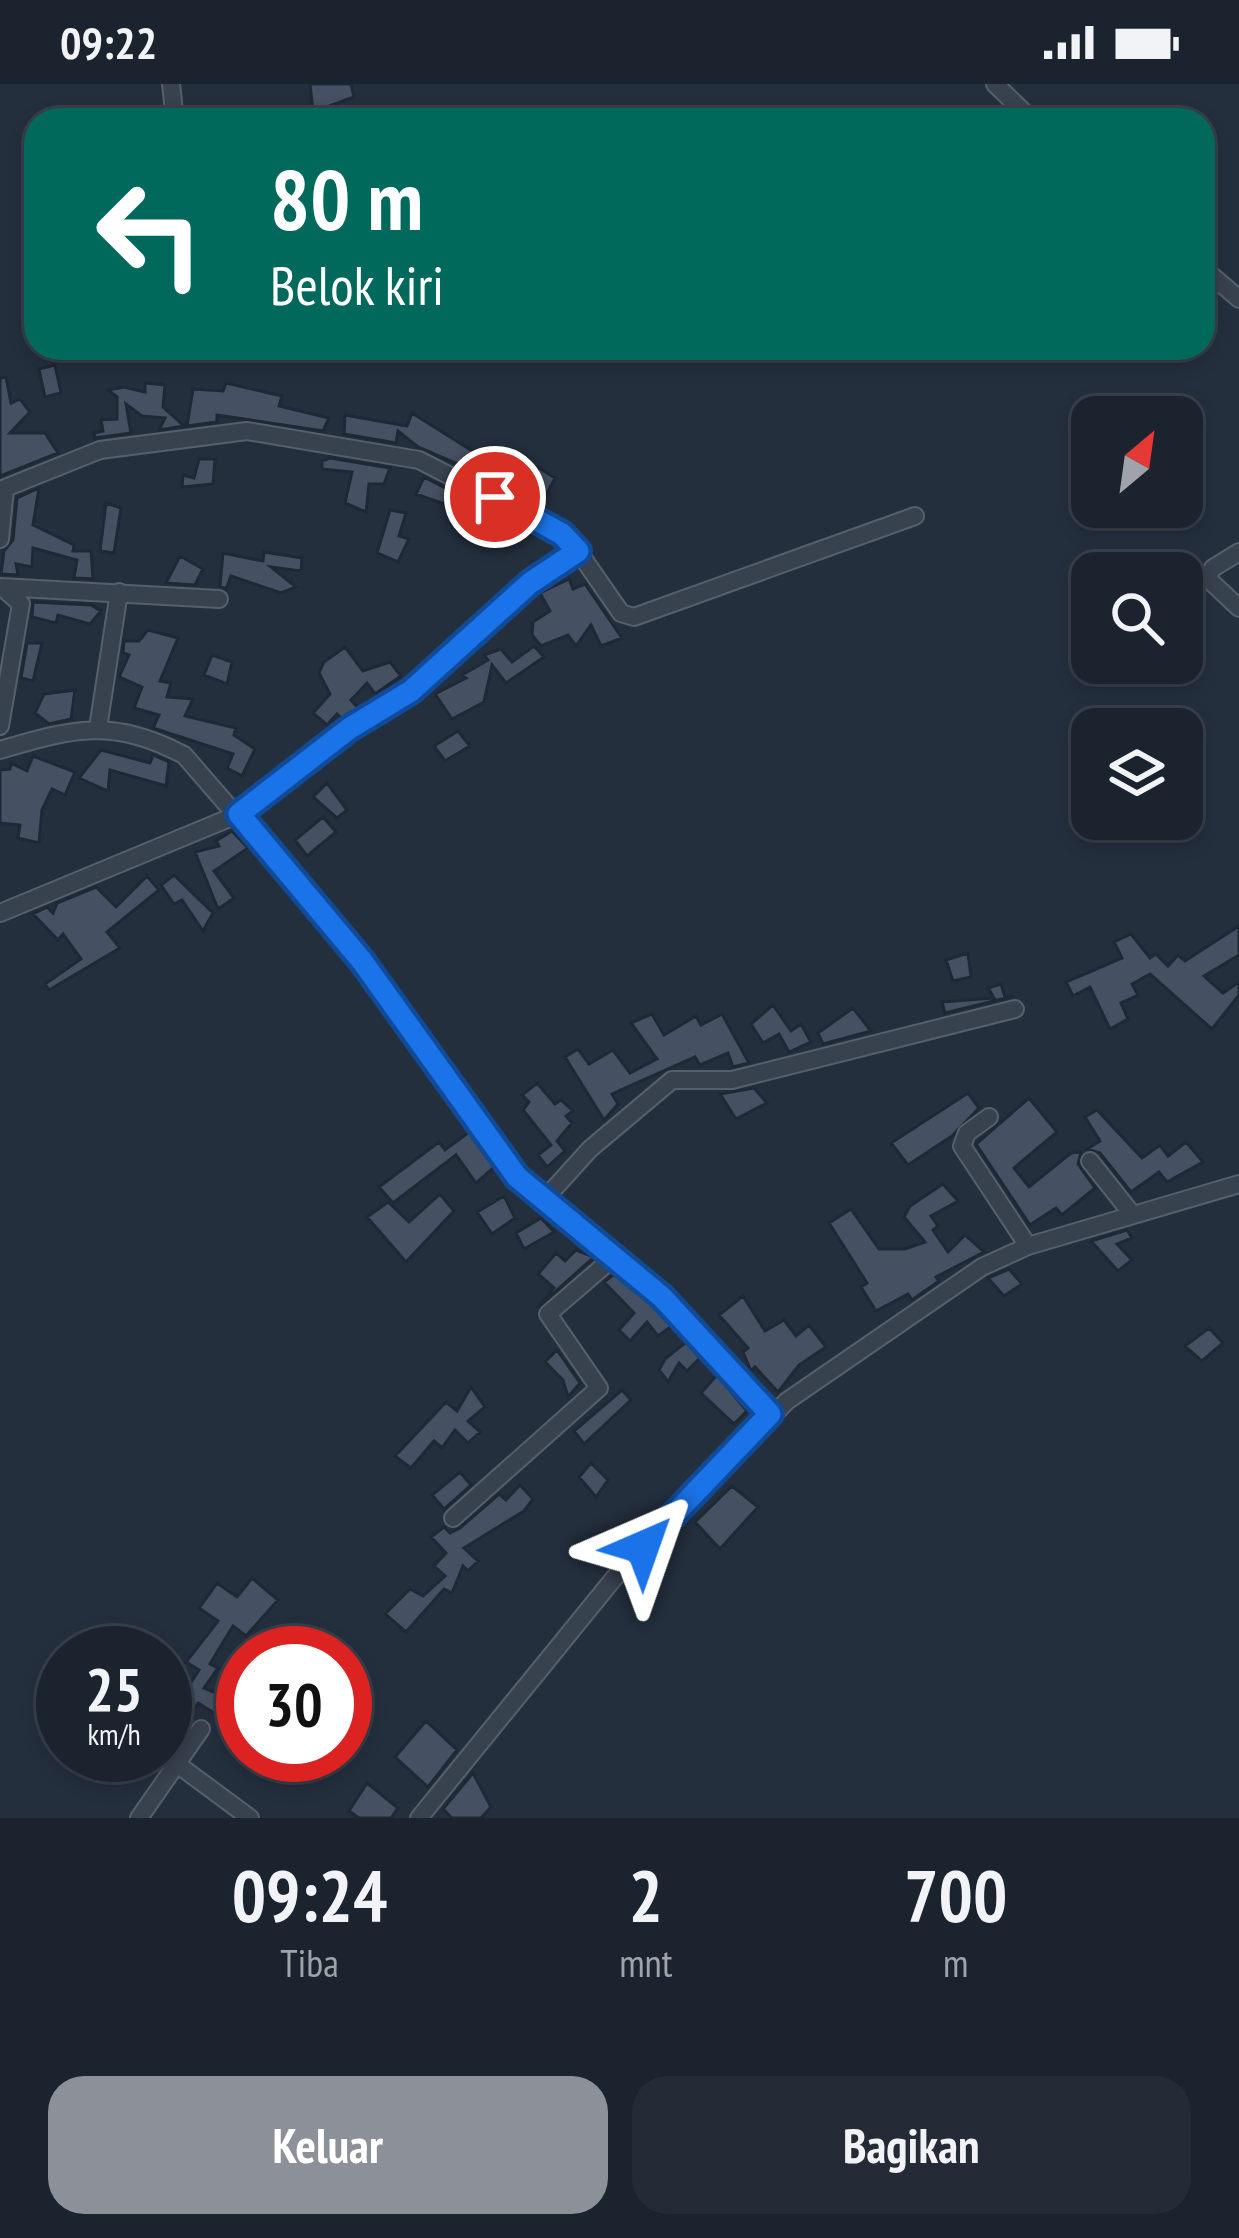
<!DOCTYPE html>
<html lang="id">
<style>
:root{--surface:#1b232e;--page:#242b36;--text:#f1f3f6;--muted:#a0a4aa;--line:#39404a;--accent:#8c9099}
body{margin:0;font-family:"PT Sans Narrow",sans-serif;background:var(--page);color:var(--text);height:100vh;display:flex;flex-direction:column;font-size:45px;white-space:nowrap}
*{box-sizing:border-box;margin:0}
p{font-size:39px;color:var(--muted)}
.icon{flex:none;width:66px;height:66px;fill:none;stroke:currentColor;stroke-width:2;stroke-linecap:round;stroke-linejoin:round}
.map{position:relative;height:1734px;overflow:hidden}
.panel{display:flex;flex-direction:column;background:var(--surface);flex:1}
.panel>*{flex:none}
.hud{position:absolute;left:24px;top:24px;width:1191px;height:252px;border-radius:36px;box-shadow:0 6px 18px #0003,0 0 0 3px var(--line);background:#00695c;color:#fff;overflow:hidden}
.needle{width:78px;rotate:29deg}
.buttons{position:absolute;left:1071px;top:312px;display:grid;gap:24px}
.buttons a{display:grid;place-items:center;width:132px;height:132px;border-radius:24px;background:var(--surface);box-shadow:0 6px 18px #0003,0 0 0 3px var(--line);font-size:60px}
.speed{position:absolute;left:36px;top:1542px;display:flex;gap:24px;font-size:60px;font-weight:700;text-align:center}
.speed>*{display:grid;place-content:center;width:156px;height:156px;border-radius:50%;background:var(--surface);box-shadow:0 6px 18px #0003,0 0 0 3px var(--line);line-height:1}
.speed small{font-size:30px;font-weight:400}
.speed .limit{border:18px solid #d22;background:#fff;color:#111}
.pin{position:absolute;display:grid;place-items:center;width:102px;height:102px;color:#fff;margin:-51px;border:6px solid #fff;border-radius:50%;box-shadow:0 3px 12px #0007}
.me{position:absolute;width:132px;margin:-66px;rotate:43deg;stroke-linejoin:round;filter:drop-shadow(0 0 9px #0008)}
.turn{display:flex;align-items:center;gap:42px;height:252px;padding:0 48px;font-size:54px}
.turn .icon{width:156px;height:156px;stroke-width:2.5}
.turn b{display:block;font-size:84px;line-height:102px}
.eta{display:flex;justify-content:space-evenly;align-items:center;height:204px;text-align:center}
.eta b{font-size:72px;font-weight:700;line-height:84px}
.action{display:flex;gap:24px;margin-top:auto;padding:24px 48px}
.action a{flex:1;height:138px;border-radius:36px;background:var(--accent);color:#fff;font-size:48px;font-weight:700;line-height:138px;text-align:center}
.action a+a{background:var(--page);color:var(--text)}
.status{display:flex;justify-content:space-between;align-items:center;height:84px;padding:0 60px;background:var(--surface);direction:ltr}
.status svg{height:33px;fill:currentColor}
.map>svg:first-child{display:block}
</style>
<div class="status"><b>09:22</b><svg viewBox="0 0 49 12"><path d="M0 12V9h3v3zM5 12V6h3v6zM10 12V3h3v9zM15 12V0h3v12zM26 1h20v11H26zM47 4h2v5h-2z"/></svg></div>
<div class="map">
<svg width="1239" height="1734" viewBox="0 0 1239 1734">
<rect width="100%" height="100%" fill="#242f3e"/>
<path fill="#455162" stroke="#1f2835" stroke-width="3" d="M310,0h41l3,13 -41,15z
M55,281l6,28 -16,4 -6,-28z
M6,293l5,26 9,-4 10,13 -20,21h35l13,20 -58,23v-98z
M145,299l20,2 -2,22 21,19 -25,4 6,-12 -23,-2 -16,-12 5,29 -36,5 -1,-5 9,-2 -2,-11 16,-1v-22l-9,-7 16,-3 21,5z
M226,299l56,13 -3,10 50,12 -6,13 -106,-16v7l-30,4 6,-37 30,2z
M412,329l62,39 -5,17 -51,-22 -20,-16 -2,12 -52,-9 1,-19 62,11z
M330,374l60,10 -6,16h-15l-3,28 -21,-9 7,-31 -30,-3v-8z
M199,375h16l-2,25 -31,3 1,-12 11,3z
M539,384l16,10 -13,25 -20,-11z
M424,393l27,14 -7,13 -28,-10z
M39,404l-6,37 41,20 -1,6h18l2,28 -19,-1 3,-18 -44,-12 -1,19 -16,-3 2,11 -17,-1 3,-23 9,-11 4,-42z
M106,419l15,5 -7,45 -14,-2z
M390,426l16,3 -7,23 10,3 -11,23 -21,-9z
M264,468l38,6 -1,13 -30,-4 25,20 -15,6 -50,-17 -5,13 -6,-3 3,-33 40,8z
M180,472l23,13 -8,16 -29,-2z
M569,495l4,10 12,-5 37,54 -21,8 -10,-21 -15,21 -8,-11 -27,11 -9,-11 1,-13 17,-11 -10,-18z
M33,518l58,3 10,6 -11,13 -32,-9 -2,8 -24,-6z
M148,546l30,8 -18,43 11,2 -4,14 26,2 -8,17 51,12 -2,7 21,14 -13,27 -15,-8 6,-14 -80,-26 6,-13 -25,-7 8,-21 -23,-10 10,-22 -6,-2 1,-12h15z
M27,559h15l-9,38 -12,-3z
M534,562l10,11 -38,26 -14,-18 -8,37 -32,17 -17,-25 31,-16 -4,-3 26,-15 -4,-5 17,-6 11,13z
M345,563l18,24 27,-9 11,14 -26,18 -8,-11 -16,17 7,8 -17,10 -4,-4 -10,11 -14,-12 17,-19 -11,-21 5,-11z
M212,571l20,7 -5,22 -23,-9z
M75,606l-4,29 -22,5 -14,-11 9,-19z
M458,647l12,15 -25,15 -11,-15z
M101,666l49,13 3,-8 16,7 -3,24 -56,-16 -2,21 -29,-13z
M33,672l42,16 -10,23 -13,-6 -10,21 -3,33 -21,-5 2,-13 -20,-2v-53l10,-1 1,-6 16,8z
M327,699l20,27 -10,8 -24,-21z
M323,733l13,15 -29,24 -12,-16z
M232,747l16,17 -34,23 20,27 -16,11 -23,-57 24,-6 -3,-5z
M174,791l39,38 -10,18 -21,-31 -8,4 -13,-19z
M147,792l12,14 -52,42 13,16 -71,42 -4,-6 36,-25 -18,-25 -5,6 -25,-26 14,-7 6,6 4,-10 39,-16 20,20z
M1239,842v29l-35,21 19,17 16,-11v13l-27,34 -62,-55 -18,10 6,11 -17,8 7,16 -18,10 -20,-42 -17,9 -7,-14 56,-24 -8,-16 17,-8 19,24 6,-4 12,12 10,-11 7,6z
M968,869l3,24 -18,4 -7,-21z
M1001,900l4,13 9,-1 -69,17 -3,-11 52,-4 -6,-10z
M773,921l18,26 10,-7 10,18 -22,10 -10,-18 -16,9 -12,-19z
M853,924l18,23 -48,13 -5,-11z
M652,930l12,21 32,-19 5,9 21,-11 27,49 -16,4 -5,-14 -28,12 -5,-8 -83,37 6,10 -14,16 -39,-63 13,-8 11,15 24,-14 17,23 27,-14 -26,-36z
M537,999l18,21 6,-4 12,11 -7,5 6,7 -15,18 8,10 -18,16 -9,-12 13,-10 -28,-35 6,-8 -7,-7z
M754,1004l13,15 -31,16 -16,-25z
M968,1009l11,15 -27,28 -44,29 -17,-22z
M1029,1014l28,34 -43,36 15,19 42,-34 10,-1 -3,12 17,24 -33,27 -6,-7 -26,17 -54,-81z
M1097,1026l45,48 18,-13 8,11 18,-14 17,20 -36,20 -8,-10 -28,20 -31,-39 -13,-4 13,-8 -15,-24z
M469,1048l25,35 -18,16 -20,-28 -63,48 -14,-16 60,-45 6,8z
M943,1100l15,17 -27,15 7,10 -5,4 15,22 17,-17 19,17 -48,25 3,4 -27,19 -4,-6 -32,17 -15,-24 6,-4 -38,-60 22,-14 28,40h26l20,-7 -21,-25 6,-11z
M440,1110l14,17 -48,51 -39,-45 21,-15 21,20z
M504,1112l11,22 -23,16 -15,-22z
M541,1134l13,14 -30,17 -8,-16z
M1127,1146l5,8 -15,6 15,16 -14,11 -27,-30z
M576,1166l18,7 -57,51 17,-20 -16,-14 18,-21 9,8z
M1009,1185l13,15 -18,12 -16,-18z
M614,1190l39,32 19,20 -14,10 -11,-14 -17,19 -11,-11 15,-17 -30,-31z
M743,1212l22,35 19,-11 12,16 13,-11 17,22 -27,18 -21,27 -23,-25 -4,4 -8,-19 5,-4 -29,-33z
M1209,1244l14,15 -21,18 -17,-15z
M686,1258l14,16 -13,13 -8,-8 -11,19 -9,-12 6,-11z
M557,1266l23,33 -12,14 -5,-17 -18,-18z
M717,1291l30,36 -13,13 -33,-31z
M471,1303l14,20 -17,14 12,11 -12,11 -13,-13 -13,18 -8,-7 -23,27 -16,-12 51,-54 11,9z
M622,1306l9,10 -47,44 -10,-13z
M591,1379l17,17 -12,17 -17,-20z
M460,1388l11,13 -27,24 -12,-14z
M520,1401l13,14 -9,12 -60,37 14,13 -10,10 -5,-5 -11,27 -8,-4 -38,43 -21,-18 25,-25 13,7 22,-20 -11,-10 12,-13 -15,-16 13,-10 6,6 10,-5 39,-34 7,6z
M732,1402l26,21 -38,42 -25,-27z
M252,1494l26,22 -32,36 -13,-10 -23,38 8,4 -14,20 39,16 -11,20 -34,-21 -28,48 -5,-2v-27l34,-52 -13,-8 32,-41 -19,-13 18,-25 20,14z
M426,1637l31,29 -29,37 -33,-30z
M473,1689l18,34 -10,11h-29l-9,-9z
M367,1699l31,25 -7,10h-32l-10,-7z"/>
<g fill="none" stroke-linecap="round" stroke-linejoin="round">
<g stroke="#565f6c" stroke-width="20">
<path id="minor" d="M171,0l4,36
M995,0l37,36
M1203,184l36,31
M0,406l100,-40 147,-19 172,29 144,74 15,17 -49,32 -118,108 -62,37 -110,86 -239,99
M0,455l5,-50
M578,467l43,62 13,4 281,-101
M1239,468l-26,16 -6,10 32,30
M1,503l218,12
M0,642l21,-122 -19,-17
M98,644l21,-136
M0,666c75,-22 112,-32 184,5l178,206 155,216 145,120 108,117
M989,1033l-22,16 -5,13 66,100
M1090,1077l42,53
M542,1118l48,-53 82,-69h60l283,-71
M453,1434l146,-130 -51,-74 65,-56
M177,1680l73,54
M139,1734l62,-89
M419,1734l196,-241 172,-176 195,-134 46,-21 211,-62"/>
</g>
<use href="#minor" stroke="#38414e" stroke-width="16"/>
</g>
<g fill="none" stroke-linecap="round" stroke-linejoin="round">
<g stroke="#114b97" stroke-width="30">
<path id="route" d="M495,413l67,37 16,17 -48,32 -119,108 -61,37 -111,86 123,147 155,216 145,120 108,117 -127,133"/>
</g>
<use href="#route" stroke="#1a73e8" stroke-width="21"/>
</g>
</svg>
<div class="buttons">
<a><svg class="needle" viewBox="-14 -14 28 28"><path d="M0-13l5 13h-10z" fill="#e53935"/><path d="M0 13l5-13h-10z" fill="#a0a4aa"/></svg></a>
<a><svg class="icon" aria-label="search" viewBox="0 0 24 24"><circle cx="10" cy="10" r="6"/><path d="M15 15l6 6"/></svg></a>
<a><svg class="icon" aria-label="layers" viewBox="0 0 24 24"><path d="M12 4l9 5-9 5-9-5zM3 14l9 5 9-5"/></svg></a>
</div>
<div class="speed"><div>25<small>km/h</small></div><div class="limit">30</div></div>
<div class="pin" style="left:495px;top:413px;background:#d93025"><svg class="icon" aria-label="arrive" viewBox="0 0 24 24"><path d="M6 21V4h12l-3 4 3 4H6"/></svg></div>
<svg class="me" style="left:643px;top:1463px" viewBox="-20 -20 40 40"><path d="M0-17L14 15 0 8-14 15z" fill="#1a73e8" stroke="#fff" stroke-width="4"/></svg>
<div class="hud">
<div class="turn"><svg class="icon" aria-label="left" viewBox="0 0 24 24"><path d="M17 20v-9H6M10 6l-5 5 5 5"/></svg><div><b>80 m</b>Belok kiri</div></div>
</div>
</div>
<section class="panel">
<div class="eta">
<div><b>09:24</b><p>Tiba</p></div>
<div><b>2</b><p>mnt</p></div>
<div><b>700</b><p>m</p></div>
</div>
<div class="action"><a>Keluar</a><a>Bagikan</a></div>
</section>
